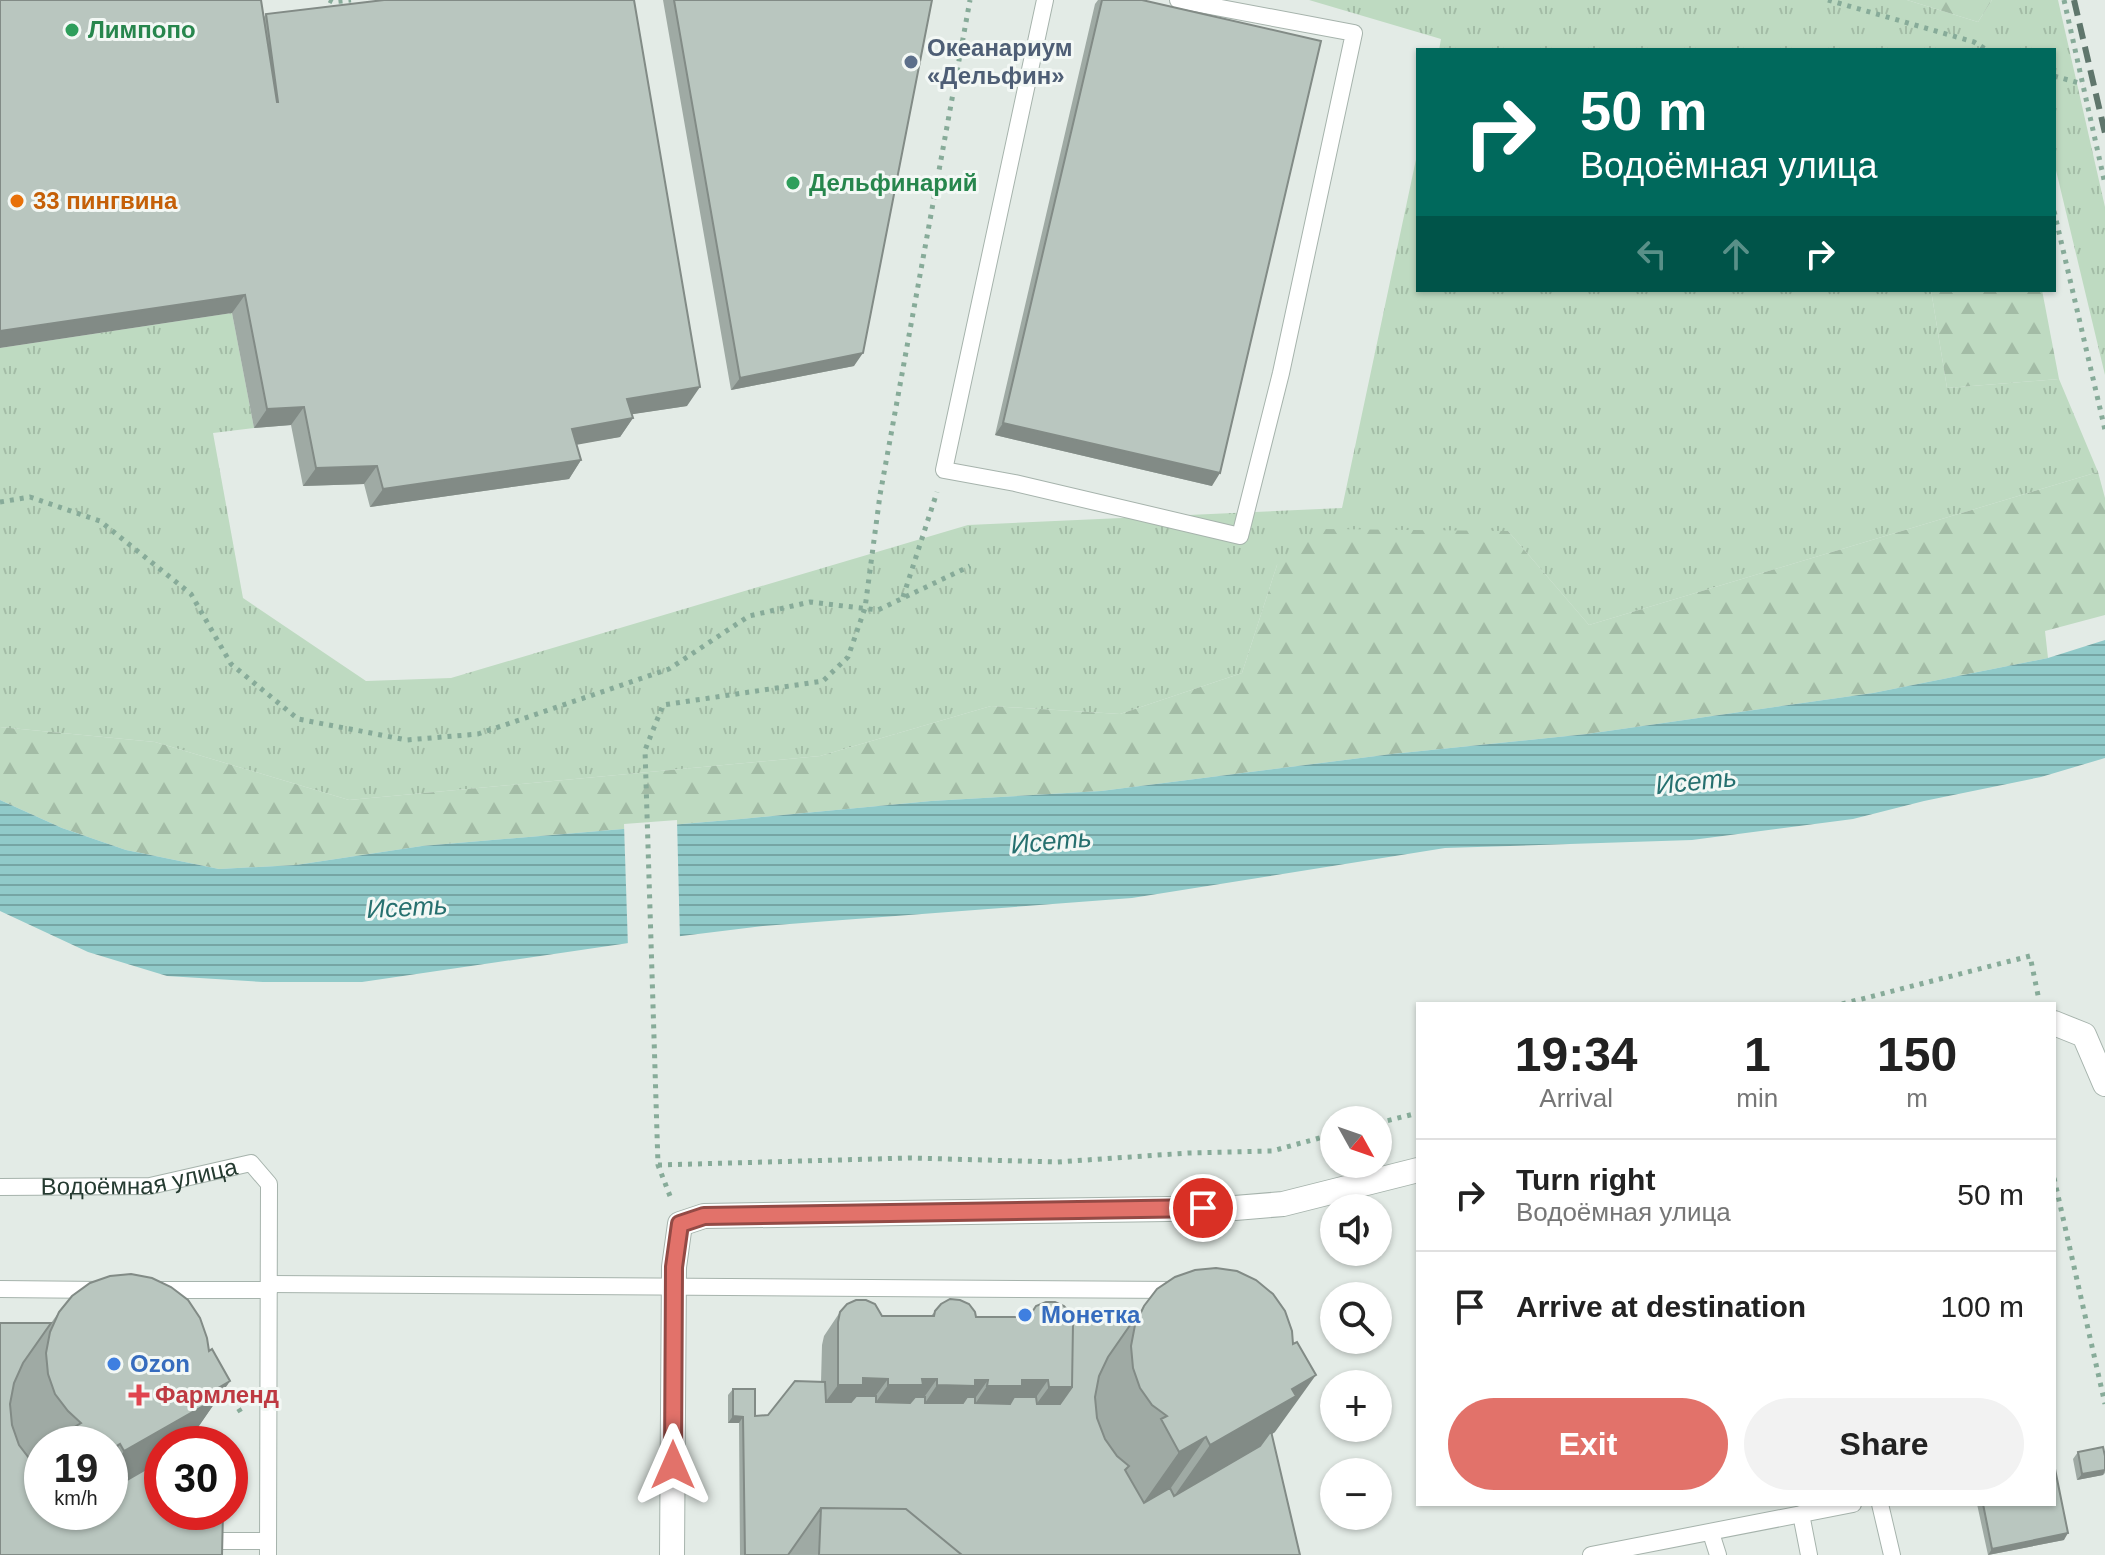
<!DOCTYPE html>
<meta charset="utf-8">
<style>
:root{--surface:#fff;--page:#f2f2f2;--text:#222;--muted:#767676;--line:#e0e0e0;--accent:#e2726a}
body{margin:0;font-family:Arial,sans-serif;background:var(--page);color:var(--text);height:100vh;display:flex;flex-direction:column;font-size:30px;white-space:nowrap}
*{box-sizing:border-box;margin:0}
p{font-size:26px;color:var(--muted)}
.icon{flex:none;width:44px;height:44px;fill:none;stroke:currentColor;stroke-width:2;stroke-linecap:round;stroke-linejoin:round}
.map{position:relative;flex:1;overflow:hidden}
.sheet{position:absolute;left:1416px;top:1002px;width:640px;height:504px;display:flex;flex-direction:column;background:var(--surface);border-radius:0px;box-shadow:0 2px 6px #0004}
.sheet>*{flex:none}
.top-card{position:absolute;left:1416px;top:48px;width:640px;height:244px;border-radius:0px;box-shadow:0 2px 6px #0004;background:#00695c;color:#fff;overflow:hidden}
.needle{width:52px;rotate:130deg}
.tools{position:absolute;left:1320px;top:1106px;display:grid;gap:16px}
.tools a{display:grid;place-items:center;width:72px;height:72px;border-radius:50%;background:var(--surface);box-shadow:0 2px 6px #0004;font-size:40px}
.speed{position:absolute;left:24px;top:1426px;display:flex;gap:16px;font-size:40px;font-weight:700;text-align:center}
.speed>*{display:grid;place-content:center;width:104px;height:104px;border-radius:50%;background:var(--surface);box-shadow:0 2px 6px #0004;line-height:1}
.speed small{font-size:20px;font-weight:400}
.speed .limit{border:12px solid #d22;background:#fff;color:#111}
.pin{position:absolute;display:grid;place-items:center;width:68px;height:68px;color:#fff;margin:-34px;border:4px solid #fff;border-radius:50%;box-shadow:0 2px 8px #0007}
.me{position:absolute;width:88px;margin:-44px;rotate:0deg;stroke-linejoin:round;filter:drop-shadow(0 0 6px #0008)}
.turn{display:flex;align-items:center;gap:28px;height:168px;padding:0 32px;font-size:36px}
.turn .icon{width:104px;height:104px;stroke-width:2.5}
.turn b{display:block;font-size:56px;line-height:68px}
.lanes{display:flex;align-items:center;height:76px;padding:0 32px;background:#0003;justify-content:center;gap:40px;direction:ltr}
.lanes .off{opacity:.35}
.eta{display:flex;justify-content:space-evenly;align-items:center;height:136px;text-align:center}
.eta b{font-size:48px;font-weight:700;line-height:56px}
.button{display:flex;gap:16px;margin-top:auto;padding:16px 32px}
.button a{flex:1;height:92px;border-radius:48px;background:var(--accent);color:#fff;font-size:32px;font-weight:700;line-height:92px;text-align:center}
.button a+a{background:var(--page);color:var(--text)}
ul{padding:0;list-style:none}
li{display:flex;align-items:center;gap:24px;height:112px;padding:0 32px;border-top:2px solid var(--line)}
li div{flex:1}
li b{display:block;font-size:30px}
li em{font-style:normal}
.map>svg:first-child{display:block}
</style>
<div class="map">
<svg width="2105" height="1555" viewBox="0 0 2105 1555">
<defs>
<pattern id="grass-tufts" width="24" height="20" patternUnits="userSpaceOnUse" patternTransform="scale(2)"><rect width="24" height="20" fill="#bedac1"/><path d="M3 7l-1-3M5 7V3M7 7l1-3M15 17l-1-3M17 17v-4M19 17l1-3" fill="none" stroke="#a3bca6"/></pattern>
<pattern id="forest-firs" width="22" height="20" patternUnits="userSpaceOnUse" patternTransform="scale(2)"><rect width="22" height="20" fill="#bedac1"/><path d="M5 1l3.5 6h-7zM16 11l3.5 6h-7z" fill="#a3bca6"/></pattern>
<pattern id="water-rules" width="6" height="5" patternUnits="userSpaceOnUse" patternTransform="scale(2)"><rect width="6" height="5" fill="#91cac9"/><path d="M0 2.5h6" fill="none" stroke="#76a5a4"/></pattern>
</defs>
<rect width="100%" height="100%" fill="#e3ebe6"/>
<path fill="url(#grass-tufts)" d="M1309,0h598l71,22 14,-22h66l47,207v168l-51,-213v-112h-615l2,-11z
M1418,150v140h513l16,98 112,-9 39,93 -509,153 -81,-94 -231,34 -35,108 -122,41 -129,-8 -171,50 -471,44 -194,-58 -155,-15v-379l232,-35 22,115 -41,5 30,165 123,83 85,-3 517,-153 374,-17z"/>
<path fill="url(#forest-firs)" d="M1907,0h85l-14,22z
M1931,290h111l17,89 -112,9z
M2098,472l7,26v117l-60,16 3,27 -175,35 -286,41 -195,20 -291,37 -170,10 -190,18 -319,27 -126,19 -77,4 -93,-19 -64,-22 -62,-28v-73l155,15 194,58 471,-44 171,-50 129,8 122,-41 35,-108 43,-36 188,2 81,94z"/>
<path fill="url(#water-rules)" d="M2105,640v118l-64,19 -117,24 -71,18 -161,21 -247,8 -313,50 -369,28 -114,14 -287,42h-99l-96,-6 -79,-24 -88,-41v-111l62,28 64,22 93,19 77,-4 126,-19 319,-27 190,-18 170,-10 291,-37 195,-20 286,-41 175,-35z"/>
<path fill="#e3ebe6" d="M677,820l3,121 -52,7 -4,-124z"/>
<g fill="none" stroke-linecap="round" stroke-linejoin="round">
<g stroke="#a6b3ac" stroke-width="18">
<g id="lane">
<path d="M1045,0l-101,470 71,13 225,53 41,-163 73,-340 -176,-33"/>
<path id="s1" d="M0,1187l150,-1 101,-23 18,21 -1,371"/>
<path d="M269,1284l907,6"/>
<path d="M0,1289l103,1"/>
<path d="M155,1290h114"/>
<path d="M1880,1504l12,51"/>
<path d="M1801,1514l8,41"/>
<path d="M1711,1533l7,22"/>
<path d="M218,1541h50"/>
<path d="M1591,1555l262,-51"/>
</g>
</g>
<g stroke="#a6b3ac" stroke-width="26">
<path id="street" d="M2054,1023l30,12 21,49
M672,1555l2,-288 6,-43 24,-8 531,-8 48,-4 135,-34"/>
</g>
<path stroke="#87ab99" stroke-width="5" stroke-dasharray="4 6" stroke-linecap="butt" d="M329,0l4,2 18,-2
M1828,0l146,42 13,8
M2064,0l41,184
M2054,76l29,8
M2054,211l51,219
M0,502l30,-5 70,24 91,73 40,70 67,55 109,21 71,-6 191,-65 80,-53 61,-14 68,8 92,-44
M903,597l34,-105
M1842,1004l188,-48 9,44
M1378,1123l40,-10
M658,1165l252,-7 147,4 131,-9 84,-2 62,-17
M2054,1178l51,226
M670,1196l-12,-31 -13,-415 18,-45 160,-24 25,-24 17,-49 15,-113 90,-495
M223,1383l20,33"/>
<use href="#lane" stroke="#fff" stroke-width="16"/>
<use href="#street" stroke="#fff" stroke-width="24"/>
<path stroke="#5f766c" stroke-width="6" stroke-dasharray="16 8" stroke-linecap="butt" d="M2074,0l31,133"/>
</g>
<path fill="#9faaa4" fill-rule="evenodd" d="M663,0h269l-78,366 -123,24z
M1098,0h44l70,486 -217,-51 100,-431z
M266,14l421,392 -55,8 1,4 -13,19 -44,7 5,16 -12,19 -199,28 -6,-23 -61,2 -12,-61 -37,3 -22,-115 32,-296z
M941,1304l35,13h53l7,-11 35,12h64l9,-12 131,126 -3,2 28,121h-560l-1,-132h-11v-28l5,-6 22,27 13,-1 53,-33 1,-37 2,-9 16,-24 42,4h49z
M59,1312l150,39 21,30 -32,46 24,128h-222v-232h51zM42,1444h68v68h-68z
M2078,1452l27,4v17l-2,2 -26,5 -4,-21z
M1977,1504h77l10,36 -76,15z"/>
<path fill="#828b86" d="M245,295l-13,18 -232,35v-17z
M863,353l-9,13 -123,24 9,-12z
M700,387l-13,19 -73,11 13,-18z
M304,407l-13,18 -37,3 13,-19z
M633,418l-13,19 -61,11 13,-19z
M1003,423l217,50 -8,13 -217,-51z
M581,460l-12,19 -199,28 13,-18z
M377,466l-13,18 -61,2 13,-18z
M1316,1375l-41,57 -8,5 -11,16 -86,49 40,-57 82,-56z
M863,1378l25,1 -17,23 -50,6 17,-23z
M922,1379h15l-17,24 -49,6 17,-24z
M975,1380h13l-17,24 -50,5 16,-24z
M1022,1380h26l-16,23 -61,7 16,-24z
M230,1381l-40,58 -9,5h-19v20l-52,30v-22l14,-21 82,-56z
M1049,1387h23l-17,24 -23,-1z
M733,1416l10,1 -4,6h-11z
M1206,1437l-40,58 -27,14 40,-57z
M120,1444l-10,15v-9z
M2105,1470l-2,5 -26,5 5,-6z
M2068,1533l-4,7 -76,15 4,-6z"/>
<path fill="#b9c6bf" stroke="#828b86" stroke-width="2" d="M0,0h261l16,102h1l-12,-88 118,-14h250l66,387 -73,12 6,19 -61,11 9,31 -198,29 -6,-23 -61,2 -12,-61 -37,2 -22,-114 -245,36z
M674,0h258l-69,353 -123,25z
M1102,0h40l179,41 -101,432 -217,-50z
M1216,1268l21,3 19,9 17,14 12,17 7,20 1,13 4,-2 19,33 -24,14 4,7 -86,49 -4,-8 -27,15 -18,-33 6,-3 -15,-11 -12,-17 -7,-20 -2,-22 4,-21 9,-19 13,-17 18,-12 20,-7z
M131,1274l21,4 19,9 17,13 12,18 7,20 2,13 3,-2 18,32 -24,14 4,7 -86,49 -4,-7 -10,6v-6h-24l-10,-18 5,-3 -13,-12 -13,-17 -7,-20 -2,-21 4,-21 9,-20 13,-16 18,-13 20,-7z
M950,1299l10,1 9,4 6,8 1,5h53l7,-11 10,-4h9l9,4 7,8 2,10 -1,63h-23l-1,-7h-26v6h-35l1,-6h-13v6l-38,-1v-6h-15l1,6h-35v-6l-25,-1v7h-25v-63l2,-10 7,-8 9,-4h10l9,4 7,12h52l1,-5 6,-7z
M1071,1318h64l-27,39 -9,19 -4,21 2,21 8,21 12,17 12,10 -4,4 19,33 26,-15 4,8 86,-50 11,-15 29,124h-338l-56,-46 -85,-1 -33,47h-43l-2,-138 -10,-1v-27h22v27l13,-1 27,-34 30,1 1,20h25l5,-6h20v6l34,1 5,-6h10v6h38l4,-6h8v6l35,1 4,-7h22l1,7h23l12,-17 1,-63z
M0,1323h51l-28,40 -9,20 -4,21 2,21 7,20 13,17 10,9 -2,6 2,3v32h68v-22l52,-30v52h61l-1,43h-222z
M198,1427l10,17h-27l5,-7 8,-5z
M2103,1447l2,9v14l-23,4 -4,-22z
M2054,1464l14,69 -76,16 -9,-45h71z
M821,1508l85,1 56,46h-143z"/>
<g fill="none" stroke-linecap="round" stroke-linejoin="round">
<g stroke="#934a45" stroke-width="20">
<path id="route" d="M673,1465l1,-198 6,-43 24,-8 499,-8"/>
</g>
<use href="#route" stroke="#e2726a" stroke-width="14"/>
</g>
<g fill="#2e9e5b" stroke="#f3f8f5" stroke-width="3">
<circle cx="72" cy="30" r="8"/>
<circle cx="793" cy="183" r="8"/>
</g>
<circle fill="#5c6f8a" stroke="#f3f8f5" stroke-width="3" cx="911" cy="62" r="8"/>
<circle fill="#e8710a" stroke="#f3f8f5" stroke-width="3" cx="17" cy="201" r="8"/>
<g fill="#3f7fe0" stroke="#f3f8f5" stroke-width="3">
<circle cx="1025" cy="1315" r="8"/>
<circle cx="114" cy="1364" r="8"/>
</g>
<path fill="#e0444e" stroke="#f3f8f5" stroke-width="3" d="M135 1383h8v8h8v8h-8v8h-8v-8h-8v-8h8z"/>
<g text-anchor="middle" stroke-width="6" stroke-linejoin="round" paint-order="stroke">
<g font-size="24" font-weight="bold" fill="#27864d" stroke="#f3f8f5" text-anchor="start">
<text x="88" y="38">Лимпопо</text>
<text x="809" y="191">Дельфинарий</text>
</g>
<g font-size="24" font-weight="bold" fill="#4e5e75" stroke="#f3f8f5" text-anchor="start">
<text x="927" y="56">Океанариум<tspan x="927" dy="28">«Дельфин»</tspan></text>
</g>
<g font-size="24" font-weight="bold" fill="#c56008" stroke="#f3f8f5" text-anchor="start">
<text x="33" y="209">33 пингвина</text>
</g>
<g font-size="24" fill="#253b31" stroke="#f3f8f5">
<text dy="8" stroke="none"><textPath href="#s1" startOffset="140">Водоёмная улица</textPath></text>
</g>
<g font-size="24" font-weight="bold" fill="#366cbe" stroke="#f3f8f5" text-anchor="start">
<text x="1041" y="1323">Монетка</text>
<text x="130" y="1372">Ozon</text>
</g>
<g font-size="24" font-weight="bold" fill="#be3a42" stroke="#f3f8f5" text-anchor="start">
<text x="155" y="1403">Фармленд</text>
</g>
<g font-size="26" font-style="italic" fill="#26706f" stroke="#f3f8f5">
<text transform="translate(1696 781) rotate(-6)" y="9">Исеть</text>
<text transform="translate(1051 841) rotate(-5)" y="9">Исеть</text>
<text transform="translate(407 907) rotate(-3)" y="9">Исеть</text>
</g>
</g>
</svg>
<div class="tools">
<a><svg class="needle" viewBox="-14 -14 28 28"><path d="M0-13l5 13h-10z" fill="#e53935"/><path d="M0 13l5-13h-10z" fill="#767676"/></svg></a>
<a><svg class="icon" aria-label="sound" viewBox="0 0 24 24"><path d="M4 9h4l5-4v14l-5-4H4zM17 9q2 3 0 6"/></svg></a>
<a><svg class="icon" aria-label="search" viewBox="0 0 24 24"><circle cx="10" cy="10" r="6"/><path d="M15 15l6 6"/></svg></a>
<a>+</a>
<a>−</a>
</div>
<div class="speed"><div>19<small>km/h</small></div><div class="limit">30</div></div>
<div class="pin" style="left:1203px;top:1208px;background:#d93025"><svg class="icon" aria-label="arrive" viewBox="0 0 24 24"><path d="M6 21V4h12l-3 4 3 4H6"/></svg></div>
<svg class="me" style="left:673px;top:1465px" viewBox="-20 -20 40 40"><path d="M0-17L14 15 0 8-14 15z" fill="#e2726a" stroke="#fff" stroke-width="4"/></svg>
<div class="top-card">
<div class="turn"><svg class="icon" aria-label="right" viewBox="0 0 24 24"><path d="M7 20v-9h11M14 6l5 5-5 5"/></svg><div><b>50 m</b>Водоёмная улица</div></div>
<div class="lanes"><svg class="icon off" aria-label="left" viewBox="0 0 24 24"><path d="M17 20v-9H6M10 6l-5 5 5 5"/></svg><svg class="icon off" aria-label="ahead" viewBox="0 0 24 24"><path d="M12 20V5M6 11l6-6 6 6"/></svg><svg class="icon" aria-label="right" viewBox="0 0 24 24"><path d="M7 20v-9h11M14 6l5 5-5 5"/></svg></div>
</div>
<section class="sheet">
<div class="eta">
<div><b>19:34</b><p>Arrival</p></div>
<div><b>1</b><p>min</p></div>
<div><b>150</b><p>m</p></div>
</div>
<ul>
<li><svg class="icon" aria-label="right" viewBox="0 0 24 24"><path d="M7 20v-9h11M14 6l5 5-5 5"/></svg><div><b>Turn right</b><p>Водоёмная улица</p></div><em>50 m</em></li>
<li><svg class="icon" aria-label="arrive" viewBox="0 0 24 24"><path d="M6 21V4h12l-3 4 3 4H6"/></svg><div><b>Arrive at destination</b></div><em>100 m</em></li>
</ul>
<div class="button"><a>Exit</a><a>Share</a></div>
</section>
</div>
